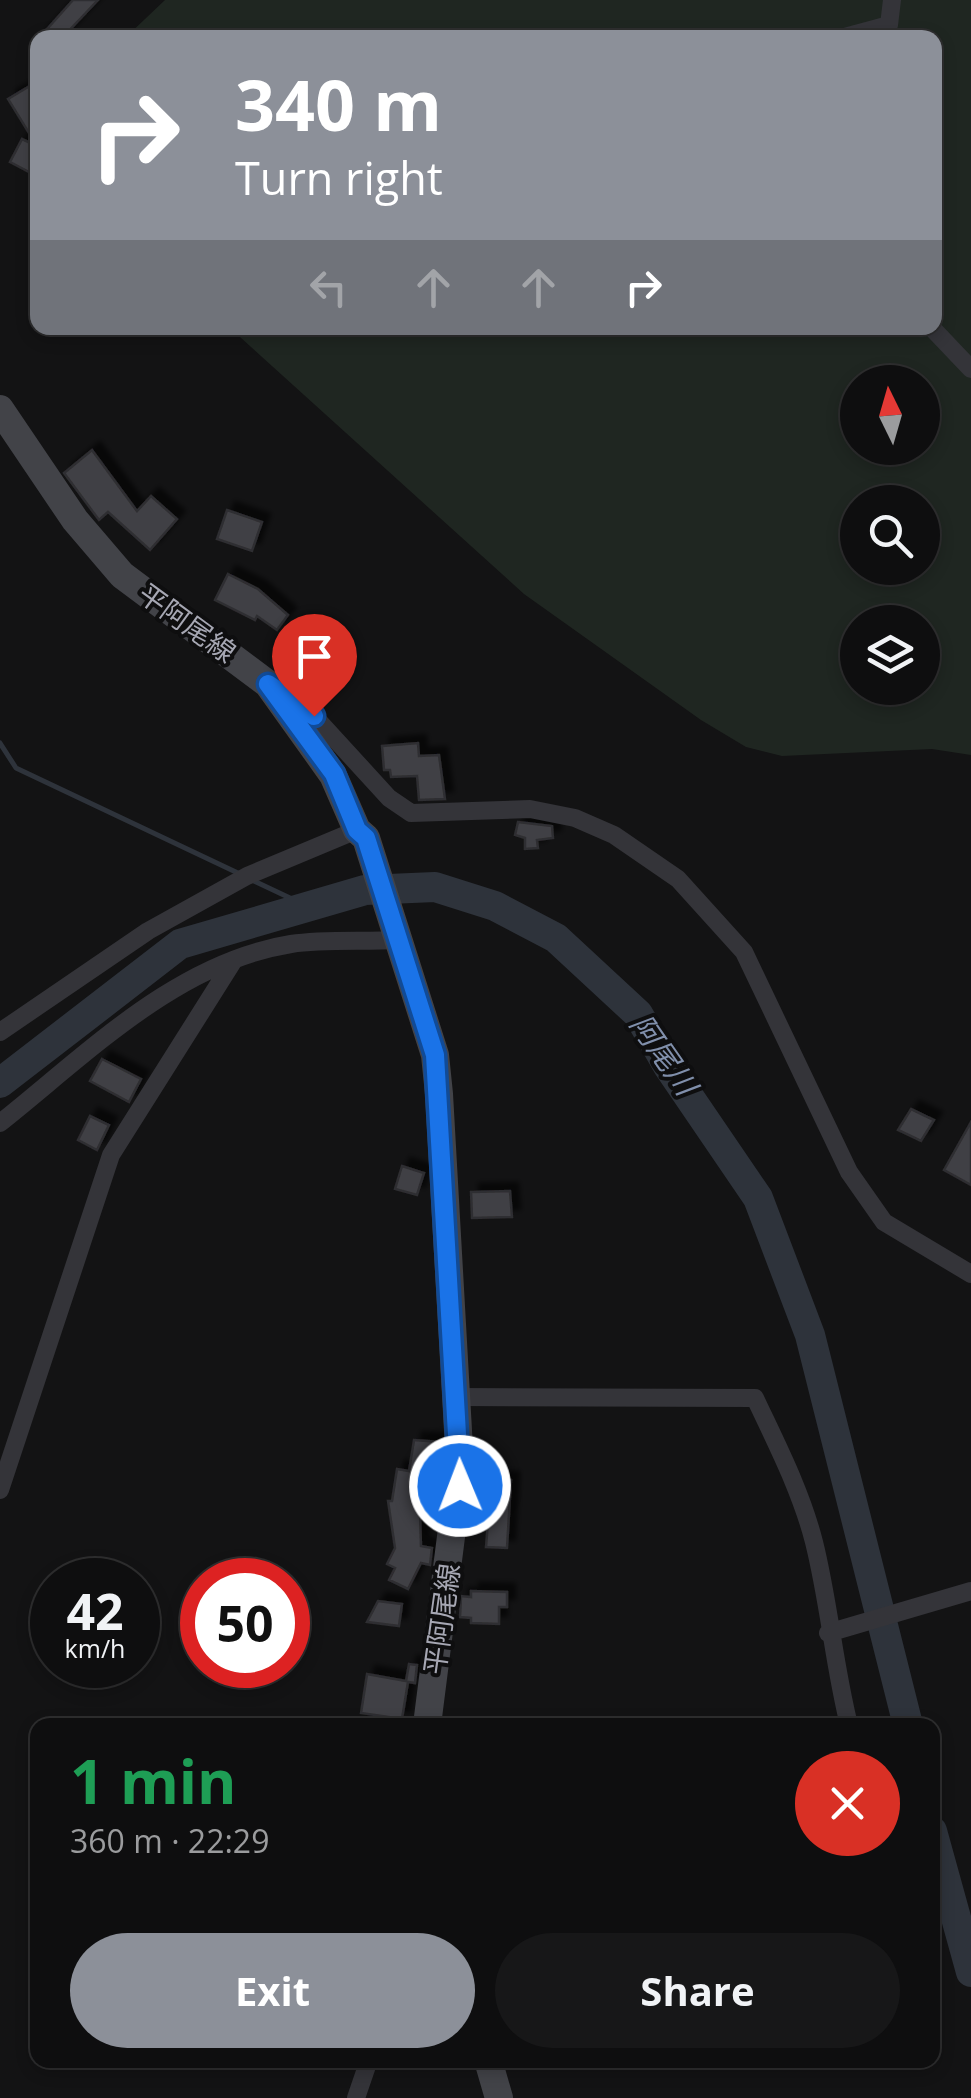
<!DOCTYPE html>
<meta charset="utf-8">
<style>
:root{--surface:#0e0e0f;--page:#171718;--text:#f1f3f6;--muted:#9b9c9e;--line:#2e2e2f;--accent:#8c9099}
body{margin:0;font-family:"Open Sans","Noto Sans JP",sans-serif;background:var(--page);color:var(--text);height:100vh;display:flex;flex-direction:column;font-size:38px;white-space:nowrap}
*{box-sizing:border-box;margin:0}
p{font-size:32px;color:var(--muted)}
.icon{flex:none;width:55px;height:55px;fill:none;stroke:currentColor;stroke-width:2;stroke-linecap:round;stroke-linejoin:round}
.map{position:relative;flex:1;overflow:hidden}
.panel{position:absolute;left:30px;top:1718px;width:910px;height:350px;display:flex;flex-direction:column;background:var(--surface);border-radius:20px;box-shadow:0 5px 15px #0003,0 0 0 2px var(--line)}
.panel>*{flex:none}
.banner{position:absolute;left:30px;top:30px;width:912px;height:305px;border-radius:20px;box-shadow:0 5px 15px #0003,0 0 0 2px var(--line);background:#8c9099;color:#fff;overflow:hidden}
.needle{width:65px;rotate:355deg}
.fabs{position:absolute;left:840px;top:365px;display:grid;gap:20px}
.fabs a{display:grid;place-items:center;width:100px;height:100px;border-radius:50%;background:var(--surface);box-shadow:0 5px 15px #0003,0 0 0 2px var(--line);font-size:50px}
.speed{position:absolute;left:30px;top:1558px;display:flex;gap:20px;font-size:50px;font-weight:700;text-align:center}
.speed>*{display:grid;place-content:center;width:130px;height:130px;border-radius:50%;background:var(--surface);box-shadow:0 5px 15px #0003,0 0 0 2px var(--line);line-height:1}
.speed small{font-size:25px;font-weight:400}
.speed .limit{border:15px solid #d22;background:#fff;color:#111}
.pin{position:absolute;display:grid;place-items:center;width:85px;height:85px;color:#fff;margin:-102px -42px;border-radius:50% 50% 50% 0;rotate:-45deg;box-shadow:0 0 10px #0007}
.pin .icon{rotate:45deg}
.me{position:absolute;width:110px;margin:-55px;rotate:359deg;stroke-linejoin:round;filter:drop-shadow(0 0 8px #0008)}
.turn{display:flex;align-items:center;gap:35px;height:210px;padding:0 40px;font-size:45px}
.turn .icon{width:130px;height:130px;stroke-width:2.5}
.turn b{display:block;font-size:70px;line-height:85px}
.lanes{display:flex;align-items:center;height:95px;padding:0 40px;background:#0003;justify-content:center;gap:50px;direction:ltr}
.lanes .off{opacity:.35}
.round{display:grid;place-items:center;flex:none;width:105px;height:105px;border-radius:52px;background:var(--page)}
.overview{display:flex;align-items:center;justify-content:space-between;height:170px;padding:0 40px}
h1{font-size:60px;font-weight:700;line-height:75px;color:#1e9e55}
.button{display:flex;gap:20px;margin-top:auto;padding:20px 40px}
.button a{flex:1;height:115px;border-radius:60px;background:var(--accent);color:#fff;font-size:40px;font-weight:700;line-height:115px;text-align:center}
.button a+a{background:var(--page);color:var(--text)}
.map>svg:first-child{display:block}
</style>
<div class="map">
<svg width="971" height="2098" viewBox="0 0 971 2098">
<defs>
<filter id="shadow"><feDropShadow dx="8" dy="-8" stdDeviation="2.5" flood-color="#0009"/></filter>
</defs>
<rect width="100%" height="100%" fill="#131314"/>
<path fill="#1f2621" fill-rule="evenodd" d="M165,0h806v755l-39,-6 -150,7 -36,-9 -45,-27 -177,-126 -294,-266h705v-290h-810zM858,382h64v66h-64zM858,502h64v66h-64zM858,622h64v66h-64z"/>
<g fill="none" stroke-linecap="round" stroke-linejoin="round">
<path stroke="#2e333b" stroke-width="5" d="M0,743l16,25 224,106
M254,881l53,25"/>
<path stroke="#2e333b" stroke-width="30" d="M0,1083l180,-139 185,-54 70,-3 60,19 61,32 82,76 30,52 90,132 52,137 98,390
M932,1831l39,141"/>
</g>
<path fill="#404044" stroke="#2e2d30" stroke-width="2.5" filter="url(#shadow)" d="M73,0h25l-36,38h-23z
M38,81v79l-7,13 -21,-11 12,-23 15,7 -29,-47z
M92,450l45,61 14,-15 26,23 -27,31 -42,-38 -9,8 -35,-47z
M227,510l35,12 -10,29 -35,-12z
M228,574l30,15 30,26 -11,15 -20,-14 -2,4 -40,-20z
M418,743l1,13 20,-1 6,44 -26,1 -2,-24 -26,1 -1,-7h-6l-2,-24z
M518,822l34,4 1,12 -16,2 1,8 -13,1v-11l-10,-3z
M102,1059l39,20 -12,23 -39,-21z
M911,1109l23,11 -13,21 -23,-11z
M90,1116l19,9 -12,25 -19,-10z
M971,1122v63l-27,-15z
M402,1166l22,7 -7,22 -22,-6z
M510,1191l2,26 -40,1 -1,-26z
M414,1440l27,2 1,15 -6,-1 -4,26h8l-4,33 -16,-2 1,33 11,2 -2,17 -9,-2 -13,26 -19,-9 6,-12 -8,-4 8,-16 -7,-47h4l5,-32 12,2z
M491,1480h20l-4,68 -21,-1z
M471,1591l36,1v15h-8v17l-28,-1v-5l-11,-1 1,-21 10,1z
M378,1601l24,3 -3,22 -32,-4z
M409,1664l8,1 -2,18 -7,-1 -6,37 -41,-6 6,-39 39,7z"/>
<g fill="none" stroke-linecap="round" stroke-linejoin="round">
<path stroke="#343439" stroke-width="18" d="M841,38l48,-13 3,-25
M932,328l39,41
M285,696l29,20 75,82 22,15 119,-4 45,9 39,17 64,44 66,73 105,220 35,50 87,52
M0,1032l148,-101 99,-55 110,-46
M0,1123c87,-69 177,-161 291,-179 34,-5 72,-2 107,-4
M457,1397l298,1c22,47 46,93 59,144 15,60 20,123 35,183
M0,1490l111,-335 123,-195
M828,1633l143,-42
M356,2098l13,-38"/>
<path stroke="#424348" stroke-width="28" d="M0,409l75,111 47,55 146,109 65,91 24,55 9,8 69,217 4,39 21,372 -33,259
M488,2060l11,38"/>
</g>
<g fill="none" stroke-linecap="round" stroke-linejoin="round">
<g stroke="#114b97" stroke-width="25">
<path id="route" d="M314,716l-46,-32 66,90 23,56 9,8 69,217 25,431"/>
</g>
<use href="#route" stroke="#1a73e8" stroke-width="18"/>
</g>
<g text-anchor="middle" stroke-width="8" stroke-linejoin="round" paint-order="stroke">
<g font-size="28" fill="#a6a7b3" stroke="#0e0e0f">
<text transform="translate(187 623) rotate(36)" y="10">平阿尾線</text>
<text transform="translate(442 1619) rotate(-82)" y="10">平阿尾線</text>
</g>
<g font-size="30" font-style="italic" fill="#808fab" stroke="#0e0e0f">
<text transform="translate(663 1055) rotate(55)" y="10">阿尾川</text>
</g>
</g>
</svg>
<div class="fabs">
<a><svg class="needle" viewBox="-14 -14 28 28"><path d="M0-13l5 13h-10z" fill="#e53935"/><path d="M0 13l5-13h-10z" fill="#9b9c9e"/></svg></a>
<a><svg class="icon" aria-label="search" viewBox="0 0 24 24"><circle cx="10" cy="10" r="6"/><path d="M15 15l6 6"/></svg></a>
<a><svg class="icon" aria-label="layers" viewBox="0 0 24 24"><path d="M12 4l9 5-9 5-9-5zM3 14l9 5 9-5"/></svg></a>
</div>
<div class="speed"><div>42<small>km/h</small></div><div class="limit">50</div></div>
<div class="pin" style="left:314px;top:716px;background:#d93025"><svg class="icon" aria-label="arrive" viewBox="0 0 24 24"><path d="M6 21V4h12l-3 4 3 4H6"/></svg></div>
<svg class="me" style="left:460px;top:1486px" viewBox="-20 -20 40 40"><circle r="17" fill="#1a73e8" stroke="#fff" stroke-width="3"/><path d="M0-11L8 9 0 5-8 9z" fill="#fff"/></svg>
<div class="banner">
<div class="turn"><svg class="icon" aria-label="right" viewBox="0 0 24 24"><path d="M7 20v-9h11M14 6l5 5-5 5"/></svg><div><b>340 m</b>Turn right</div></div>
<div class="lanes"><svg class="icon off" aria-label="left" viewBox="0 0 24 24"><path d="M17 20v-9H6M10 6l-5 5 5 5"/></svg><svg class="icon off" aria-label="ahead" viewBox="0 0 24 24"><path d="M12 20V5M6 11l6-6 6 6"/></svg><svg class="icon off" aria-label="ahead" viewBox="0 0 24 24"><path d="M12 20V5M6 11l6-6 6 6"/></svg><svg class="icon" aria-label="right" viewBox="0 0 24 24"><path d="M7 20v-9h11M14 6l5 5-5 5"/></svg></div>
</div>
<section class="panel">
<div class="overview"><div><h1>1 min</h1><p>360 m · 22:29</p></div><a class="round" style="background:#d93025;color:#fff"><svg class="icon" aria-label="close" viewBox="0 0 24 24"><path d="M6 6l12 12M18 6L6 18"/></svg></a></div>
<div class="button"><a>Exit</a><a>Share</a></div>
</section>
</div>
